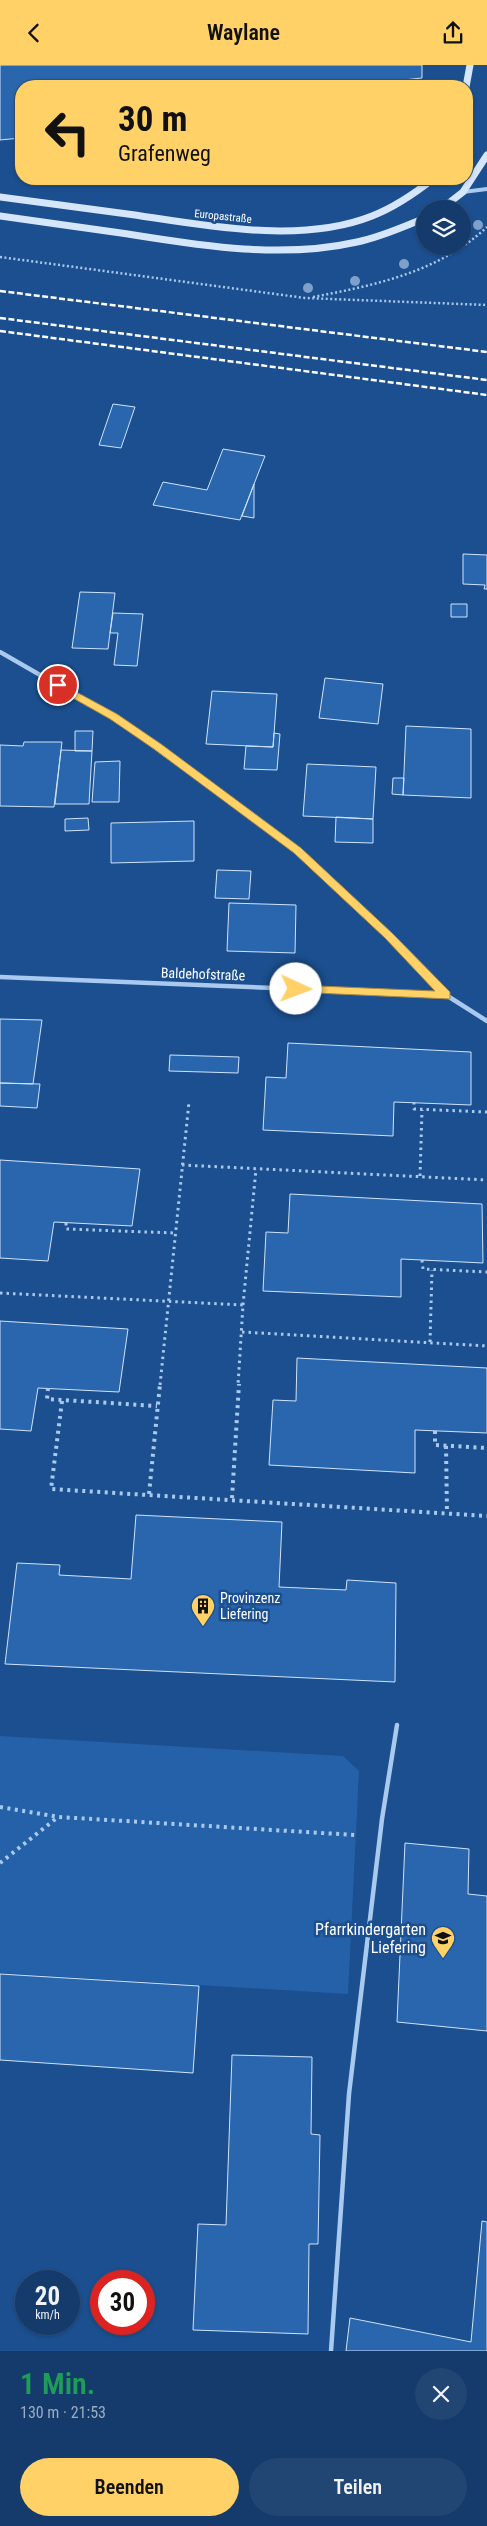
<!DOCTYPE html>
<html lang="de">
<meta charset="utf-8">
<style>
:root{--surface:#143b6b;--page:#214673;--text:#f1f3f6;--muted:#9dadc1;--line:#33557e;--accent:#ffd166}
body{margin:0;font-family:"Roboto Condensed",sans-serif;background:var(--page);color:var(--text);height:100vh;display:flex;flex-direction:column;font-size:19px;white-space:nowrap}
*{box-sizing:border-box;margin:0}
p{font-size:16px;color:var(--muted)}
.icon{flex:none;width:28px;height:28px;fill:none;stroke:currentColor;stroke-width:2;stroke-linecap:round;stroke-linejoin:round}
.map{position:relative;height:2286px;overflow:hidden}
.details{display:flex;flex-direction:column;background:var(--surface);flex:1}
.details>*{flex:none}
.hud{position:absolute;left:15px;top:15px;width:458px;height:105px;border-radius:20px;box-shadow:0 1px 4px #0004,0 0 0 1px var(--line);background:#ffd166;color:#111;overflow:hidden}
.tools{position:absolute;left:416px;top:135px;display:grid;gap:10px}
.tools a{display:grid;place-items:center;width:55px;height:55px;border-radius:50%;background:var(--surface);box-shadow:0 1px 4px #0004,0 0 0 1px var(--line);font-size:25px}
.speed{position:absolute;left:15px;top:2205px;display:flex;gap:10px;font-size:25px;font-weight:700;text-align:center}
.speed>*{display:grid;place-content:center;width:65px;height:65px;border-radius:50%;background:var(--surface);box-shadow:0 1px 4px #0004,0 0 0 1px var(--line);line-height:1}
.speed small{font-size:12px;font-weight:400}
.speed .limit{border:8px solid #d22;background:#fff;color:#111}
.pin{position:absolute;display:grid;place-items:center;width:42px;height:42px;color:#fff;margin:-21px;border:2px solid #fff;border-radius:50%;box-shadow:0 1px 5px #0007}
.me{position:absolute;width:55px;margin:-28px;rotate:92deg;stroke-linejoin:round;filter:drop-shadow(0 0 4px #0008)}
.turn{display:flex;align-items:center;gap:18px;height:105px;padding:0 20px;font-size:22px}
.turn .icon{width:65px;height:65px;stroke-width:2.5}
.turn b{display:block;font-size:35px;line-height:42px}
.round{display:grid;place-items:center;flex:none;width:52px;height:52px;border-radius:26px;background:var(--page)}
.overview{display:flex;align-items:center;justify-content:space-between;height:85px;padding:0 20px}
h1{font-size:30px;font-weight:600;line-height:38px;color:#1e9e55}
.button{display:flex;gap:10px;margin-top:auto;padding:10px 20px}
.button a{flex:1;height:58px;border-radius:30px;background:var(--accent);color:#111;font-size:20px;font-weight:600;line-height:58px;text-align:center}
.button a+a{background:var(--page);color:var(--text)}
header{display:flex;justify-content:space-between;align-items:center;height:65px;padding:0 20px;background:var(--accent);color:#111;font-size:22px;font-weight:600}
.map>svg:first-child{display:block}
</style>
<header><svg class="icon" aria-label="back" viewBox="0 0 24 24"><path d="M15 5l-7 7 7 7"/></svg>Waylane<svg class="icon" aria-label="share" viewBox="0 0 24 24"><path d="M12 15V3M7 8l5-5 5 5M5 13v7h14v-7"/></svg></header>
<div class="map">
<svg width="487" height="2286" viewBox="0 0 487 2286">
<rect width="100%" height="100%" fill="#1b4f8f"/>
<path fill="#2461a8" d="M0,1671l343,20 16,15 -11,223 -348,-21z"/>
<path fill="#2a66ad" stroke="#cfe3fa" d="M0,0h422v13l-76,8h-325v52l-21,2z
M113,339l22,3 -14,41 -22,-3z
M223,384l42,7 -25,64 -87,-15 10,-23 44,8z
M254,419v34l-12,-2z
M463,489l24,1v34h-3l1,-4 -22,-1z
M80,527l35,1 -7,56 -36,-1z
M451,539h16v13h-16z
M113,548l30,1 -6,52 -23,-1 4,-32h-8z
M325,613l58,6 -5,40 -59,-6z
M212,626l65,3 -4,53 -67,-3z
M406,661l65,3v69l-68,-3z
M75,666h18l-1,20h-17z
M274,668l6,1 -3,36 -33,-1 2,-23 27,1z
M24,677h38l-8,65 -54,-1v-61l23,1z
M61,685l31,1 -3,53h-34z
M120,696l-1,41h-27l3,-40z
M307,699l69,3 -3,52 -70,-3z
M393,713h11l-1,17 -11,-1z
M336,752l37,2v24l-38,-1z
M88,753l1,12 -24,1v-12z
M194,756v40l-83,2v-40z
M217,805l34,1 -2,28 -34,-1z
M229,838l67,2 -1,48 -68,-2z
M0,954l42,1 -9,64 -33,-1z
M288,978l183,9v53l-77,-3 -1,34 -130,-6 3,-53 20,1z
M170,990l69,2 -1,16 -69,-2z
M0,1018l40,1 -3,24 -37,-2z
M0,1095l140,9 -8,57 -78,-4 -6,39 -48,-3z
M290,1129l192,10 1,59 -82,-4v38l-138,-6 3,-59 22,1z
M0,1256l128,8 -9,63 -81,-4 -7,43 -31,-2z
M297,1293l190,10v65l-72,-3v43l-146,-8 4,-65 23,1z
M136,1450l146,7 -3,65 67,3 1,-10 49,3 -1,99 -390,-18 12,-101 43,2 -1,10 72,4z
M405,1778l64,6 -1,45 19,2v135l-90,-9z
M0,1909l199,12 -6,87 -193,-13z
M232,1990l80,2 -1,77 9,1 -2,109h-9l-1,90 -115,-4 5,-106 28,1z
M482,2156l5,1v129h-141l4,-33 121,24z"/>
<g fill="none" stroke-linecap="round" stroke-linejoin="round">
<path stroke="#a9c9ee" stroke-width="2.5" stroke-dasharray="2 2.5" stroke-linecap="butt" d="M0,192l305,41 182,7
M313,232c63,-12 126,-25 174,-70"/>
<path stroke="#a9c9ee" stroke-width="3" stroke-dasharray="2.5 4" stroke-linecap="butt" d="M414,1037v7l73,3
M182,1100l305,15
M420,1111l2,-66
M66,1158v6l109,4
M422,1195l1,9 64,3
M0,1228l243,12 -5,80
M243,1240l13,-136
M242,1267l245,14
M430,1277l2,-72
M160,1320l29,-283"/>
<path stroke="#a9c9ee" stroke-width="4" stroke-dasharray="3 4.5" stroke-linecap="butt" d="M48,1323l-1,11 110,7
M62,1336l-11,88 436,27
M435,1366v14l52,3
M446,1381l1,67
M149,1429l11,-110
M232,1433l7,-114
M0,1742l59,10 296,18
M0,1798l58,-46"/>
<path stroke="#a9c9ee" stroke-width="4.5" d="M331,2286l18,-257 33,-275 15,-94"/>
<path stroke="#a9c9ee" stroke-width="4" d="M463,127l24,-3"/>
<path stroke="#a9c9ee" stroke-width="4.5" d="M0,587l113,65 184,133 91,86 58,59
M0,912l446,18 41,26"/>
<path stroke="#d6e6fa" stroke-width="7" d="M466,22l4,-22
M0,132c45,6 90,12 135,18 73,11 167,29 237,1 23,-9 42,-22 61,-37
M441,144l22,-17 24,-37
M0,151c43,6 85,12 128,18 75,12 154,25 229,8 24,-5 46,-15 68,-24"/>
<path stroke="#fff" stroke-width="2.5" stroke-dasharray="6 2.5" stroke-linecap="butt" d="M0,226l487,61
M0,253l487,62
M0,266l487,64"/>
</g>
<g fill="#7ea0ca">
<circle cx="478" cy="160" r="5"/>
<circle cx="404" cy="199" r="5"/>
<circle cx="355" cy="216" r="5"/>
<circle cx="308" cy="223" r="5"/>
</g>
<path fill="#ffd166" stroke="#a68842" d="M58,617l59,32 44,30 140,104 91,85 58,59v7l-158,-7v-6l4,-1 139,6 -50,-53 -91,-85 -140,-104 -44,-30 -55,-31v-5z"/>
<defs>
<g id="building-pin" transform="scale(1.25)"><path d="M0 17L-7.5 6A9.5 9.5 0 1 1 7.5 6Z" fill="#ffd166" stroke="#1b4f8f"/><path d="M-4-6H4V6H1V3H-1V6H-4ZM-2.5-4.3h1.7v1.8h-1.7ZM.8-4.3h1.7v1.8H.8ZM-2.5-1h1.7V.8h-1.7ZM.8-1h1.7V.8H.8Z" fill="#111"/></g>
<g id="school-pin" transform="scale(1.25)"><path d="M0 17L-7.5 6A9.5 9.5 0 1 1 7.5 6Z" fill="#ffd166" stroke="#1b4f8f"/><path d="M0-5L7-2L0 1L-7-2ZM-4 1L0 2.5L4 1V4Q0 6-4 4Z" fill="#111"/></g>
</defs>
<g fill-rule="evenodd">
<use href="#building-pin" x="203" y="1541"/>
<use href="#school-pin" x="443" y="1873"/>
</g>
<g text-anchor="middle" stroke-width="5" stroke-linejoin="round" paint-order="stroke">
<g font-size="11" fill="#fff" stroke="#1b4f8f">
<text transform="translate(223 151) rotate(6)" y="4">Europastraße</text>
</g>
<g font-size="14" fill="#fff" stroke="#1b4f8f">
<text transform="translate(203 909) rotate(2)" y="5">Baldehofstraße</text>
</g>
<g font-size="14" fill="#fff" stroke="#1b4f8f" text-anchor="start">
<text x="220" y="1538">Provinzenz<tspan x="220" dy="16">Liefering</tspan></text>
</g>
<g font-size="16" fill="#fff" stroke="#1b4f8f" text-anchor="end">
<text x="426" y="1870">Pfarrkindergarten<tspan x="426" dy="18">Liefering</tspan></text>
</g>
</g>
</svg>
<div class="tools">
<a><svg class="icon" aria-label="layers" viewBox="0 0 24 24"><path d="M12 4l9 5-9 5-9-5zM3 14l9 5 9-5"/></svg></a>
</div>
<div class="speed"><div>20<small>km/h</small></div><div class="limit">30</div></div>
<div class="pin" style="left:58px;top:620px;background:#d93025"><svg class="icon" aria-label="arrive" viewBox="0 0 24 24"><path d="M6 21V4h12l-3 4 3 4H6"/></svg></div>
<svg class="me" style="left:296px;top:924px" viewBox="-20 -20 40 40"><circle r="19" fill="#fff"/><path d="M0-13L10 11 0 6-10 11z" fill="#ffd166"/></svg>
<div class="hud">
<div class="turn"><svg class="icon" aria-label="left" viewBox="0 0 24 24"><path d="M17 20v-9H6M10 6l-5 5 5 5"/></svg><div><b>30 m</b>Grafenweg</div></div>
</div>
</div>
<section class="details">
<div class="overview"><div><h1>1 Min.</h1><p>130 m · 21:53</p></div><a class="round"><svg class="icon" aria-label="close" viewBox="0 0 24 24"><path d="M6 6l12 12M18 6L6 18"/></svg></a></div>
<div class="button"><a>Beenden</a><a>Teilen</a></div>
</section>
